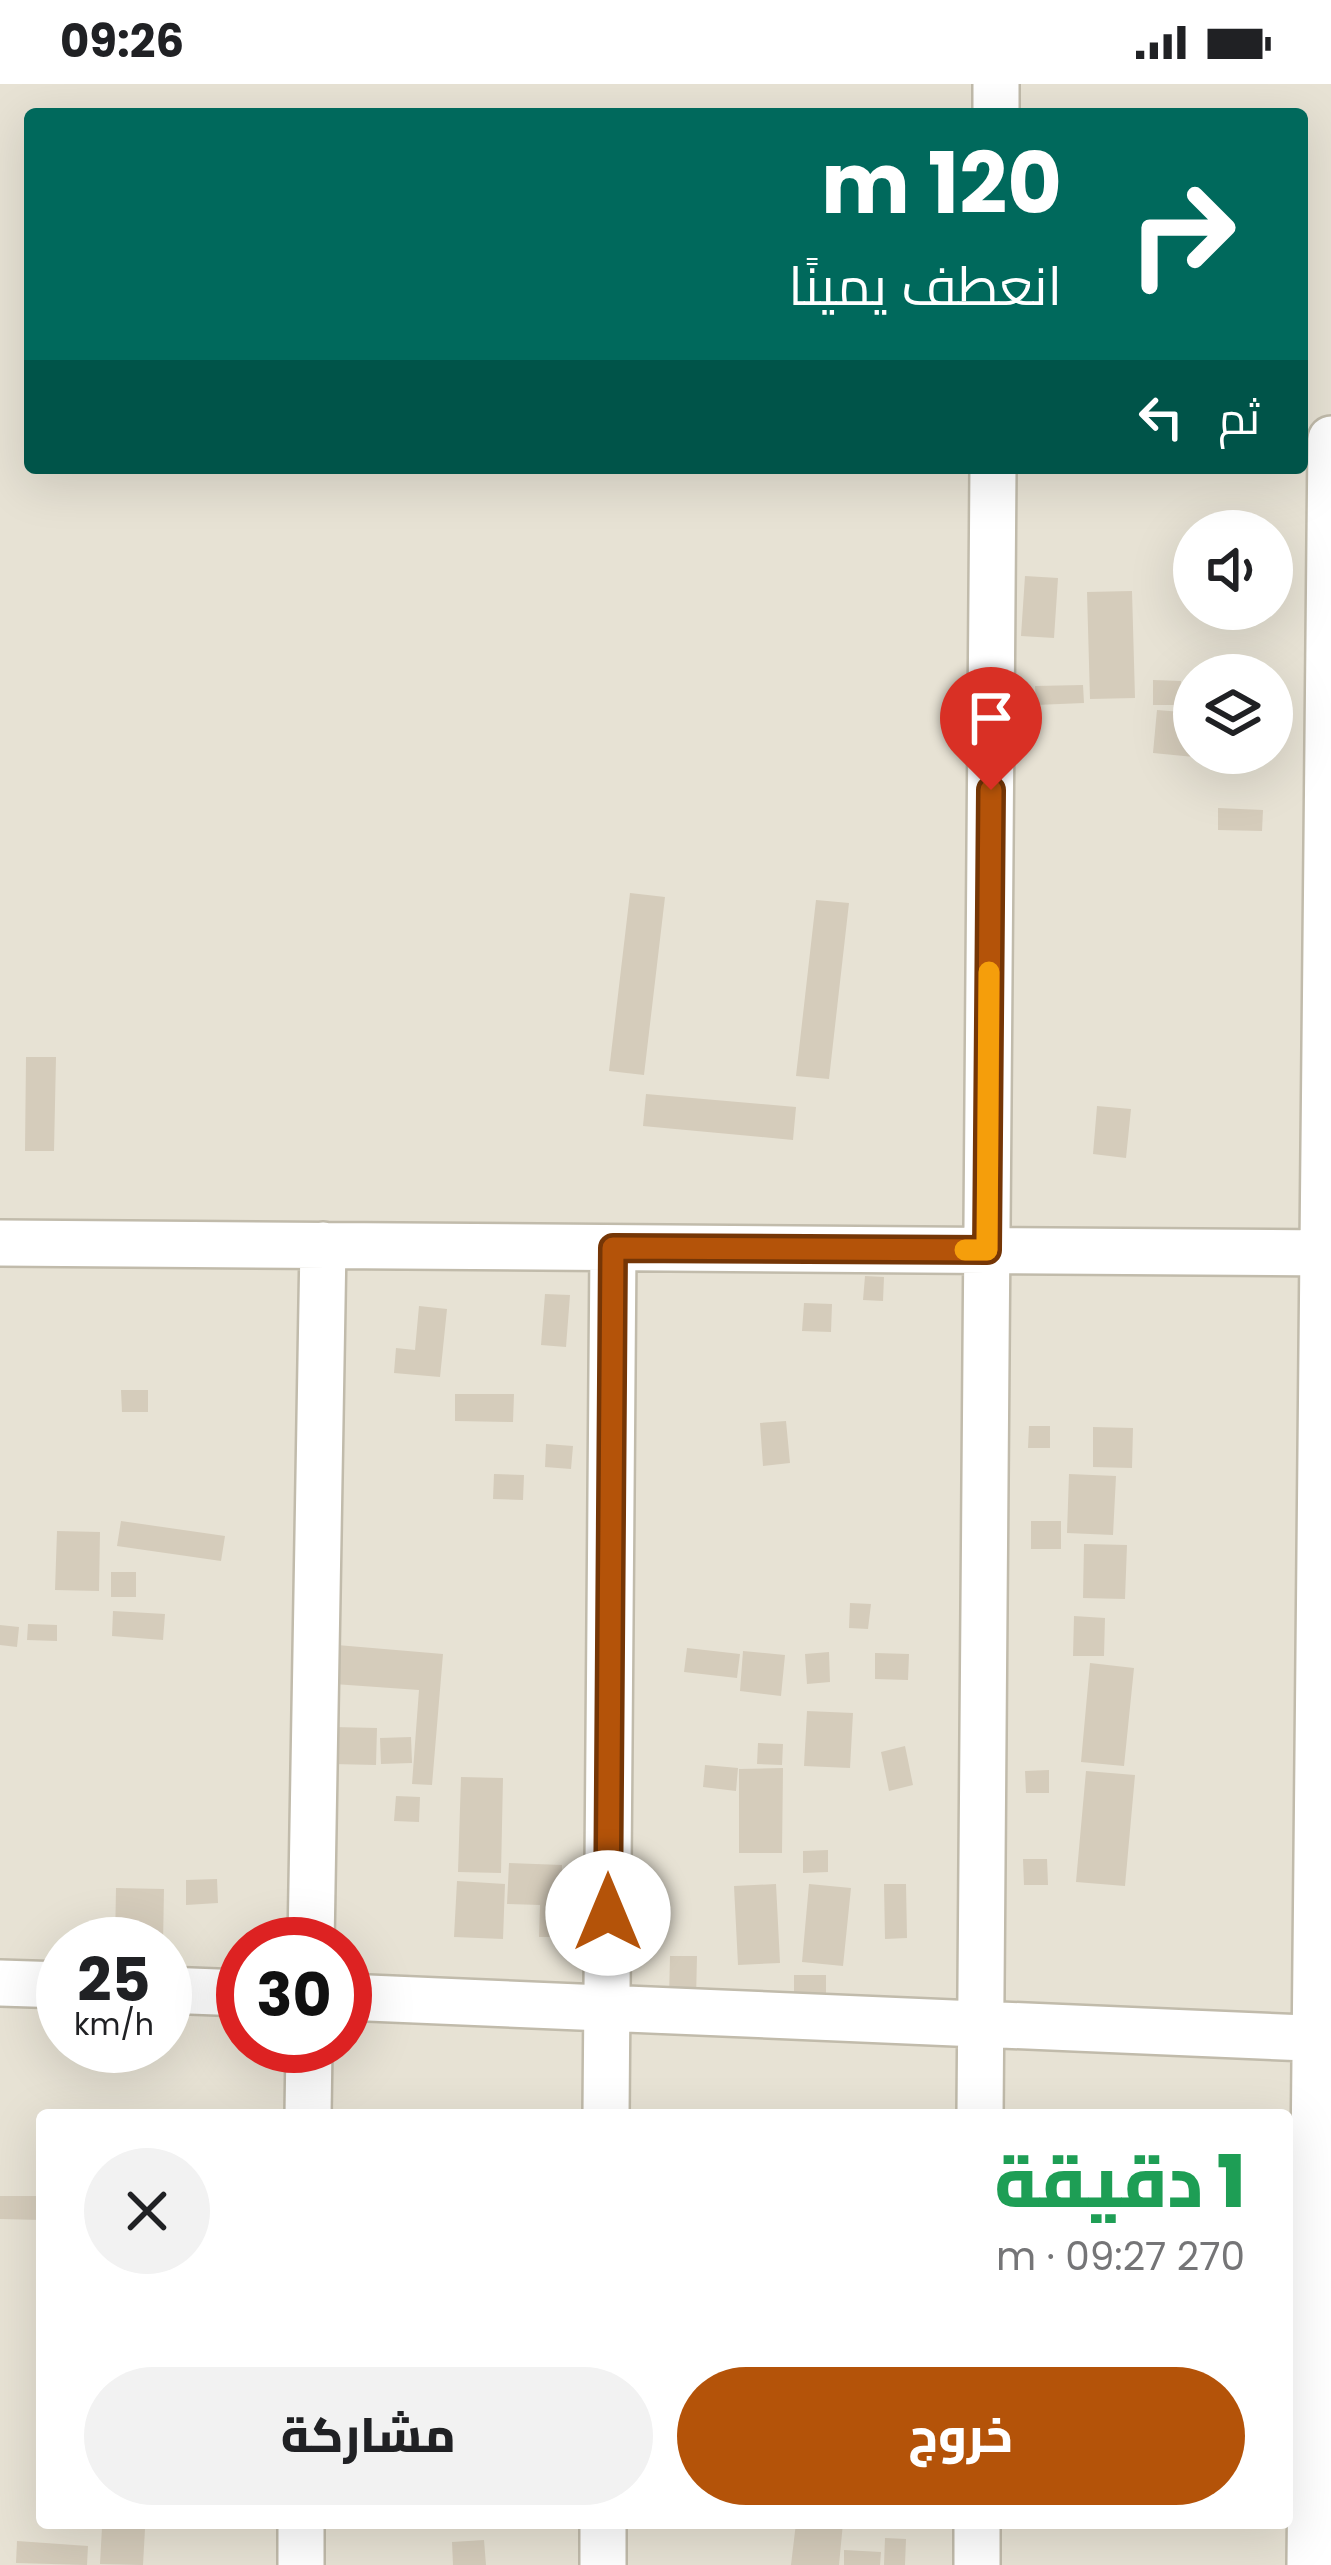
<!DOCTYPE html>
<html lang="ar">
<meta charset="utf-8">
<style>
:root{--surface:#fff;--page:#f2f2f2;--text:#202124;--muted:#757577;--accent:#b45309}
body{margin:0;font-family:Poppins,Cairo,sans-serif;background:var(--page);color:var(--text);direction:rtl;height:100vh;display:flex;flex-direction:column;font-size:45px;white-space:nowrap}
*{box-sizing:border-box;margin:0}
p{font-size:39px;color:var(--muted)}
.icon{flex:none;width:66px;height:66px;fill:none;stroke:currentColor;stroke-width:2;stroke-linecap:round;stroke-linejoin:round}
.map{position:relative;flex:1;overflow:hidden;direction:ltr}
.drawer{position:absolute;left:36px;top:2025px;width:1257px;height:420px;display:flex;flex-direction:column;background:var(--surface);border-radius:12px;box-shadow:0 12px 48px #0002;direction:rtl}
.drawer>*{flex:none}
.hud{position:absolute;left:24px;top:24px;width:1284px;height:366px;border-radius:12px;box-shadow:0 12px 48px #0002;direction:rtl;background:#00695c;color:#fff;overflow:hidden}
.controls{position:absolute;left:1173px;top:426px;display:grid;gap:24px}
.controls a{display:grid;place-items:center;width:120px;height:120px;border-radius:50%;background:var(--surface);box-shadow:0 12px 48px #0002;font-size:60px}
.speed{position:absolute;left:36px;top:1833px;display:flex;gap:24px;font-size:60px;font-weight:700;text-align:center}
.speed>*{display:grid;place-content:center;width:156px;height:156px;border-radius:50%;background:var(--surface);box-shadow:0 12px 48px #0002;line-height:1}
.speed small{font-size:30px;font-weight:400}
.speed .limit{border:18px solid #d22;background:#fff;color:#111}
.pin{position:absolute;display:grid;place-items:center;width:102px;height:102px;color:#fff;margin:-123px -51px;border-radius:50% 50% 50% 0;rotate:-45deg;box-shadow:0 0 12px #0007}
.pin .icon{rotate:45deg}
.me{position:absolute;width:132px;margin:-66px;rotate:0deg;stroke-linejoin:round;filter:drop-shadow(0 0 9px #0008)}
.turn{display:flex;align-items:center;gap:42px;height:252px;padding:0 48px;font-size:54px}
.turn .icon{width:156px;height:156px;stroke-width:2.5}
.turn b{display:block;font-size:84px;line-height:102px}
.then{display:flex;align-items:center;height:114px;padding:0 48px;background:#0003;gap:24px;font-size:45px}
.round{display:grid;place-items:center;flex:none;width:126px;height:126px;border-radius:63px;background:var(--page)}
.summary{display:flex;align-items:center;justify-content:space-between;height:204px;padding:0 48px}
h1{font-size:72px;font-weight:800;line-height:90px;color:#1e9e55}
.action{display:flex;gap:24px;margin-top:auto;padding:24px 48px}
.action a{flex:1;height:138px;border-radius:72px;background:var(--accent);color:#fff;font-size:48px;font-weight:800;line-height:138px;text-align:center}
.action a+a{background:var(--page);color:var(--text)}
.status{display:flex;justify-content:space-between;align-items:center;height:84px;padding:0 60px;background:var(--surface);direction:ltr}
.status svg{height:33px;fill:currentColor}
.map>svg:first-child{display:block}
</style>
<div class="status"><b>09:26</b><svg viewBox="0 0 49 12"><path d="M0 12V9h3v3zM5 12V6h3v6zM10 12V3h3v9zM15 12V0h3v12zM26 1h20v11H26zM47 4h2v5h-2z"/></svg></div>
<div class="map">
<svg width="1331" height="2481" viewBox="0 0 1331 2481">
<rect width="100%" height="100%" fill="#f3f0e6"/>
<path fill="#e7e2d4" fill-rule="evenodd" d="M0,0h1331v2481h-1331zM30,30h1272v354h-1272zM1194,447h78v78h-78zM1194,591h78v78h-78zM63,1860h102v102h-102zM243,1860h102v102h-102zM42,2031h1245v408h-1245z"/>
<path fill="#d5ccbb" d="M1025,492l33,2 -4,60 -33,-2z
M1132,507l3,107 -45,1 -3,-107z
M1153,596l28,1 -1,24h-27z
M1083,601l1,18 -48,2 -1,-19z
M1157,626l37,3v44l-41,-4z
M1218,724l45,2 -1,21 -44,-1z
M630,809l35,4 -21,178 -35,-4z
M816,816l33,3 -20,176 -33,-3z
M26,973h30l-2,94h-29z
M646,1010l150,13 -3,33 -150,-14z
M1097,1022l34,3 -5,49 -33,-4z
M865,1192l19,1 -1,24 -20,-1z
M545,1210l25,1 -4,52 -25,-2z
M804,1219l28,1 -1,28 -29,-1z
M419,1222l28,3 -7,68 -46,-4 2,-25 19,2z
M121,1306h27v22h-26z
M455,1310h59l-1,28 -58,-1z
M786,1337l4,42 -27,3 -3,-43z
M1029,1342h21v22h-22z
M1093,1343l40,1 -1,40 -39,-1z
M546,1360l27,2 -2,23 -26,-2z
M494,1390l30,1 -1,25 -30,-1z
M1069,1390l47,2 -3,59 -46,-2z
M121,1437l104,15 -4,25 -104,-15z
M1031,1437h30v28h-30z
M57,1447l43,1 -1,59 -44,-1z
M1084,1460l43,1 -2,54 -42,-1z
M111,1488h25v25h-25z
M850,1519l21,1 -3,25 -19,-1z
M113,1527l52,3 -2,26 -51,-4z
M1074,1532l31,2 -1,38h-31z
M28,1540l29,1v16l-30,-1z
M0,1541l19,2 -2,20 -17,-2z
M337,1561l106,9 -11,131 -20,-1 7,-94 -85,-6z
M687,1564l53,6 -3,24 -53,-6z
M743,1567l42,4 -4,41 -41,-5z
M829,1568l1,30 -23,2 -2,-30z
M875,1569l34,1 -1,26 -33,-1z
M1090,1579l44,5 -10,98 -43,-4z
M807,1627l46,2 -3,55 -46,-2z
M334,1643l43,1 -1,37 -43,-1z
M411,1653l1,26 -31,1 -1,-26z
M758,1659l25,1 -1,21 -25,-1z
M905,1662l8,39 -24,6 -8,-39z
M705,1681l33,3 -2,23 -33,-4z
M783,1684l-1,85h-43v-84z
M1049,1686v23h-23l-1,-22z
M1086,1687l49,4 -10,111 -49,-4z
M461,1693l42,1 -2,95 -43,-1z
M396,1712l24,1 -1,25 -25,-1z
M828,1766v22l-25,1v-22z
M1023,1775h24l1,26h-24z
M509,1779l53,2 -1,72h-22l1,-32 -33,-1z
M217,1795l1,24 -32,2v-25z
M457,1797l48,3 -2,55 -49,-2z
M776,1800l4,79 -42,2 -4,-79z
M809,1800l42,4 -8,78 -41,-4z
M884,1800h22l1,54 -22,1z
M116,1804l48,1 -1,55 -48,-1z
M670,1872h27l-1,43h-27z
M794,1891h32v22l-32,-1z
M0,2112h42v24l-42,-1z
M796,2439h47l-4,42h-48z
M102,2443l43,2 -2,36 -43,-1z
M885,2454l21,1 -1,26h-21z
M484,2456l2,25h-33l-1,-23z
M17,2457l71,5 -1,19 -71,-2z
M844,2466l37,2 -1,13h-36z"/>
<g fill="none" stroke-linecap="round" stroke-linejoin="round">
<g stroke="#c1bbab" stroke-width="50">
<path id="minor" d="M996,30v-30
M0,1159l1331,10
M311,1860l12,-699
M0,1899l63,2
M165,1906l78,3
M345,1913l986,42
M308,2031l1,-69
M606,2031l7,-867
M980,2031l13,-1647
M301,2481v-42
M603,2481v-42
M977,2481v-42
M1310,2481l21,-2126"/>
</g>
<use href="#minor" stroke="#fff" stroke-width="45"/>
</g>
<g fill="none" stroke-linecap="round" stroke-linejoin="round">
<g stroke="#753606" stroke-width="30">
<path id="route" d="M608,1829l5,-665 374,2 4,-460"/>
</g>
<use href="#route" stroke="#b45309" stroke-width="21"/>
<path stroke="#f59e0b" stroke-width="21" d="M965,1166h22l2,-278"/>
</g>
</svg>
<div class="controls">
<a><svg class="icon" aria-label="sound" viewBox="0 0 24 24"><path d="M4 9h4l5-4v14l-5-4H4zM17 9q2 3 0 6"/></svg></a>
<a><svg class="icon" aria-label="layers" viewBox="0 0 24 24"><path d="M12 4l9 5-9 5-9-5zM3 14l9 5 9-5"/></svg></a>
</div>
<div class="speed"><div>25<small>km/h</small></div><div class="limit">30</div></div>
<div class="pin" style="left:991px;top:706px;background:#d93025"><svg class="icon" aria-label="arrive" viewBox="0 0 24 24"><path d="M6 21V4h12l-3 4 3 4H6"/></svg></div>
<svg class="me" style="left:608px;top:1829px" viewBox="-20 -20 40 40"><circle r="19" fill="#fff"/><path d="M0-13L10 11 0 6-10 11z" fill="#b45309"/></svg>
<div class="hud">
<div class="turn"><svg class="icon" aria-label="right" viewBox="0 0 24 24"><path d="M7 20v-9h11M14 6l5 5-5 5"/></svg><div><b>120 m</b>انعطف يمينًا</div></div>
<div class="then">ثم<svg class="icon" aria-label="left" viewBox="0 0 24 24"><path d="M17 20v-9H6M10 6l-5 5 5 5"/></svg></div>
</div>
<section class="drawer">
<div class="summary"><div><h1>1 دقيقة</h1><p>270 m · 09:27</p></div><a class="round"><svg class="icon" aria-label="close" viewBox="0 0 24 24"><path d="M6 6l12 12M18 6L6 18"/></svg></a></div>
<div class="action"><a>خروج</a><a>مشاركة</a></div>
</section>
</div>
